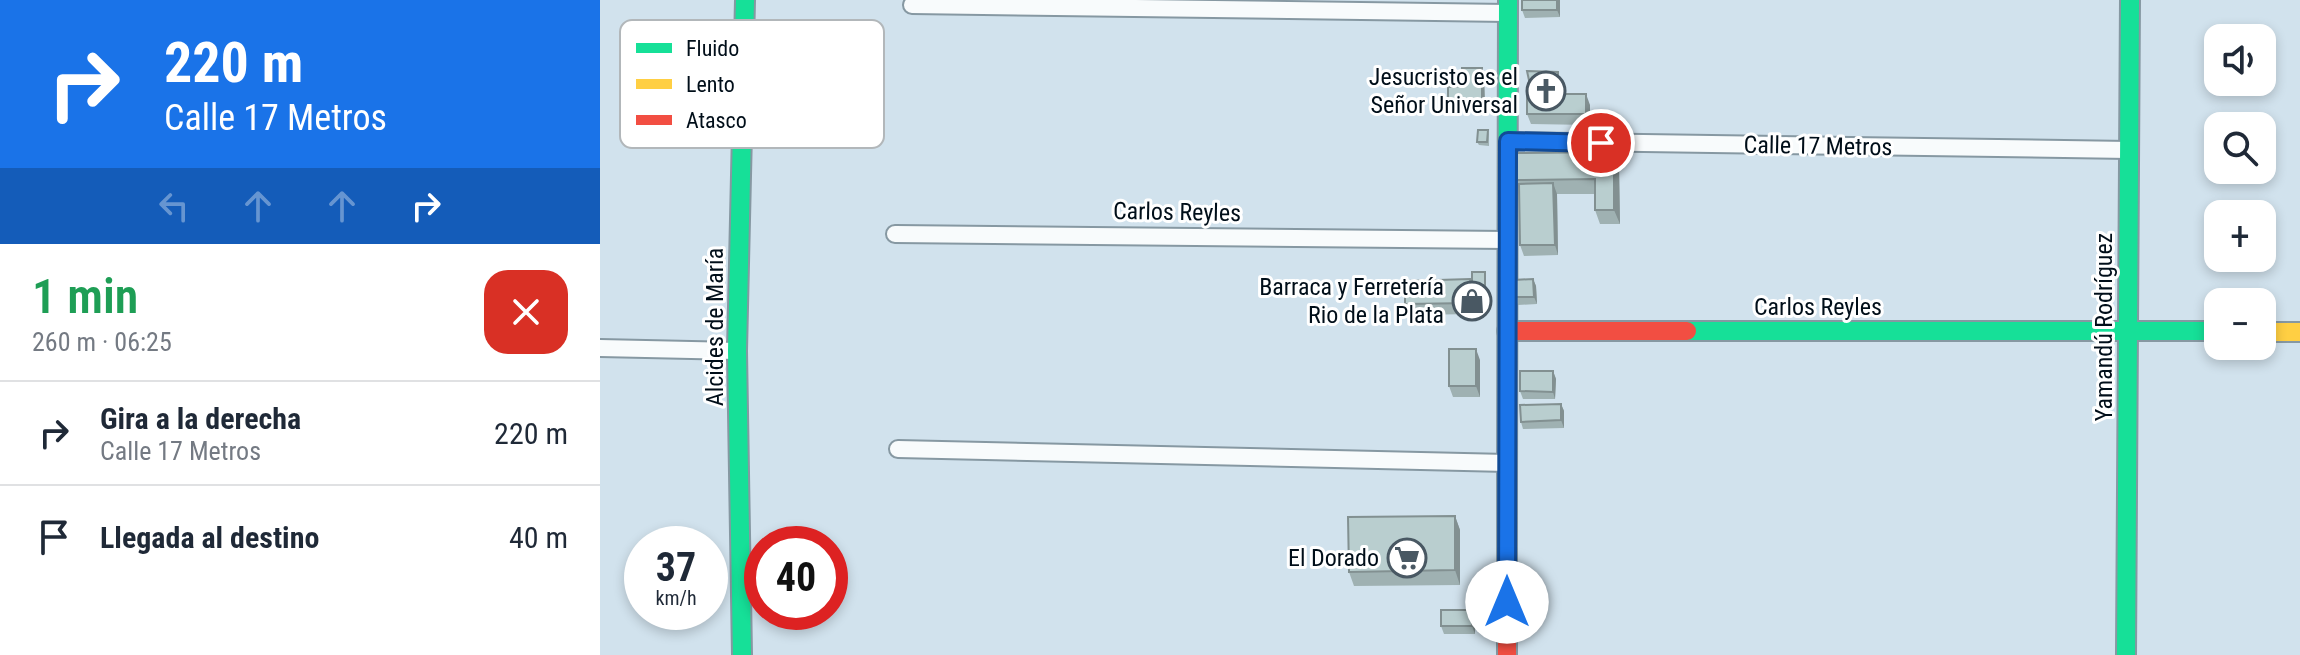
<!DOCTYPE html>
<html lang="es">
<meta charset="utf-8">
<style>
:root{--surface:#fff;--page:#f2f2f3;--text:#1f2937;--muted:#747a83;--line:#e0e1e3}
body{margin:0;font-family:"Roboto Condensed",sans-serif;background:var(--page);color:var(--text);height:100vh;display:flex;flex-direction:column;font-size:30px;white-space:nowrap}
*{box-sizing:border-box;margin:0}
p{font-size:26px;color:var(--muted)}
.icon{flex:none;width:44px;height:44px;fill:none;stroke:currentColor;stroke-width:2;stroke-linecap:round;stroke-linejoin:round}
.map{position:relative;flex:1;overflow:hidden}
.side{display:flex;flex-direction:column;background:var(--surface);width:600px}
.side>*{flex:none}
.top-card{background:#1a73e8;color:#fff;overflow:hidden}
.buttons{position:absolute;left:1604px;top:24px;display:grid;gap:16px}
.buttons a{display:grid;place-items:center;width:72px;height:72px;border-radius:16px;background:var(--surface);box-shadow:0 4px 12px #0003;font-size:40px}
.speed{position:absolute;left:24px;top:526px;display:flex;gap:16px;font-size:40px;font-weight:700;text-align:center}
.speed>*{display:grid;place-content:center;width:104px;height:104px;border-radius:50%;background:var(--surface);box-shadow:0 4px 12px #0003;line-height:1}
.speed small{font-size:20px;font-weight:400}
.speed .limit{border:12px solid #d22;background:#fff;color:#111}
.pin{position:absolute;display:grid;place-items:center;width:68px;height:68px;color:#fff;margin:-34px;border:4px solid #fff;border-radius:50%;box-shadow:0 2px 8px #0007}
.me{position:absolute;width:88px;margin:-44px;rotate:0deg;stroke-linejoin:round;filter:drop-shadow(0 0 6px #0008)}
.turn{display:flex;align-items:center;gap:28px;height:168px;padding:0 32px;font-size:36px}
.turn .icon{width:104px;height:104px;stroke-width:2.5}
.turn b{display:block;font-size:56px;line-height:68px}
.lanes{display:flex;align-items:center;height:76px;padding:0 32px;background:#0003;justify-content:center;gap:40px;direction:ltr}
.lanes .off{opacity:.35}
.round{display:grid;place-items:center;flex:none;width:84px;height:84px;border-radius:24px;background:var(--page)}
.overview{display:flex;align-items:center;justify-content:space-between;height:136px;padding:0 32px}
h1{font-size:48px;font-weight:600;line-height:60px;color:#1e9e55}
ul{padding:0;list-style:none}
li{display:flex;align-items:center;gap:24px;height:104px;padding:0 32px;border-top:2px solid var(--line)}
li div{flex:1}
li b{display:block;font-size:30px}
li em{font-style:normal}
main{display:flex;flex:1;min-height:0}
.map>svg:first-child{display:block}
</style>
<main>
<section class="side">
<div class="top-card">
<div class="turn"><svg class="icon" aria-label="right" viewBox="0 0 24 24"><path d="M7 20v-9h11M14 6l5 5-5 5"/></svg><div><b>220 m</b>Calle 17 Metros</div></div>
<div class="lanes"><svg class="icon off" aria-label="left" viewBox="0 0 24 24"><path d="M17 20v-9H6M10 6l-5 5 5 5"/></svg><svg class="icon off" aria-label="ahead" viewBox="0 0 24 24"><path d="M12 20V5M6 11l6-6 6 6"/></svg><svg class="icon off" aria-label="ahead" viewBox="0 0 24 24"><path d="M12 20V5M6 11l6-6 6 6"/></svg><svg class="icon" aria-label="right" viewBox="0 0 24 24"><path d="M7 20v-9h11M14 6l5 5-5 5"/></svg></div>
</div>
<div class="overview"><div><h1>1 min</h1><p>260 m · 06:25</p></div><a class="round" style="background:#d93025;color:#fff"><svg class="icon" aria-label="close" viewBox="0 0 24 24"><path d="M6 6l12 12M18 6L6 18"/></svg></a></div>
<ul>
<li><svg class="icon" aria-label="right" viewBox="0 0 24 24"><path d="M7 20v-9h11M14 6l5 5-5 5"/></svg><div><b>Gira a la derecha</b><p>Calle 17 Metros</p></div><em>220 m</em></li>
<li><svg class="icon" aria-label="arrive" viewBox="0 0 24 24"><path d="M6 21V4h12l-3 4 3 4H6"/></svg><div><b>Llegada al destino</b></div><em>40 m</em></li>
</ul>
</section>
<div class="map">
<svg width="1700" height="655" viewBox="0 0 1700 655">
<rect width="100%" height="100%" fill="#d1e2ed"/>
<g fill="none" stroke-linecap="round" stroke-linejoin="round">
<g stroke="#8698a2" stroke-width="20">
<path id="street" d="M312,5l596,8
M908,141l621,9
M295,234l612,6
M0,348l137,3
M298,449l609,14"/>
</g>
<g stroke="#8698a2" stroke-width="22">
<path id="fast" d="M1087,331h531
M907,474l1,-474
M142,655l-5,-304 8,-351
M1526,655l4,-655"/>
</g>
<g stroke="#8698a2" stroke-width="22">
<path id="slow" d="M1662,332h38"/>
</g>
<g stroke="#8698a2" stroke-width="22">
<path id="jam" d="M907,331h180
M907,655v-181"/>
</g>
<use href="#street" stroke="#f8fbfc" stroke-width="16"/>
<use href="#fast" stroke="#16e098" stroke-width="18"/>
<use href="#slow" stroke="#ffcf43" stroke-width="18"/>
<use href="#jam" stroke="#f24e42" stroke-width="18"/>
</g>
<path fill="#9fb1b2" d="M922,0h38v17l-35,1 -3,-8z
M882,68l2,7 1,32h-34l-3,-7z
M960,79v15l30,11v20l-59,-1 -4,-10 5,-20z
M888,130l1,4v12l-10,-1 -2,-3z
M1019,166l1,58h-20l-5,-14v-16h-38l1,61 -34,1 -4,-11 -1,-61 -2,-4z
M886,276v12l-12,1 1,25 -66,1 -4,-11 65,-25 2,6z
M933,279l3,7 1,18 -19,1 -3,-8z
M880,360v37h-27l-4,-11z
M953,371l3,8 -1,20h-32l-3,-8z
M961,404l3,7v17l-41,1 -2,-7z
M855,516l5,14v55l-106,1 -5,-14z
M872,610l3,7v17h-31l-3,-8z"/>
<path fill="#829091" d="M957,0h3v17l-3,-7z
M882,68l2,7 1,32 -3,-7z
M958,72l2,7v25l-2,-8z
M986,94l4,11v20l-4,-11z
M1014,152l5,14 1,58 -6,-14z
M953,183l4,11 1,61 -3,-10z
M870,279l4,11 1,24 -4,-11z
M933,279l3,7 1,18 -3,-7z
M876,349l4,11v37l-4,-11z
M953,371l3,8 -1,20 -2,-7z
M961,404l3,7v17l-3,-8z
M855,516l5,14v55l-5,-15z
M872,610l3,7v17l-3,-8z"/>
<path fill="#b9cecf" stroke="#829091" stroke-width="2" d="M922,0h35v10h-35z
M862,68h20v32h-34v-13l14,-1z
M927,71l31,1v22h-26z
M927,94h59v20h-59z
M878,130h10l-1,12h-10z
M1014,152v58h-19v-31l-78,1v-27z
M953,183l2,62h-35l-1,-61z
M872,272h13v13h-13z
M870,279l1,24 -66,1v-23z
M933,279l1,18h-19l-1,-17z
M849,349h27v37h-27z
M920,371h33v21l-33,-1z
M961,404v16l-40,2 -1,-17z
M855,516v54l-106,2 -1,-55z
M841,610h31v16h-31z"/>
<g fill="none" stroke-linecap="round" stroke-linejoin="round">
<g stroke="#114b97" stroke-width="20">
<path id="route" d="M907,602l1,-461 93,2"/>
</g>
<use href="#route" stroke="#1a73e8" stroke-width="14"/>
</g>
<defs>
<g id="church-ring" transform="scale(2)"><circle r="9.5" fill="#fff" stroke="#495863" stroke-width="1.5"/><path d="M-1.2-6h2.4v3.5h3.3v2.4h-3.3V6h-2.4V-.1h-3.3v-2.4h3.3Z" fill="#495863"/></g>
<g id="shop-ring" transform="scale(2)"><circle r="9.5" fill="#fff" stroke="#495863" stroke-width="1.5"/><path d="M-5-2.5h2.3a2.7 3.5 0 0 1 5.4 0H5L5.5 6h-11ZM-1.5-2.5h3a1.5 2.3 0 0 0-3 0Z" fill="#495863"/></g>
<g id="supermarket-ring" transform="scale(2)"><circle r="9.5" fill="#fff" stroke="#495863" stroke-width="1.5"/><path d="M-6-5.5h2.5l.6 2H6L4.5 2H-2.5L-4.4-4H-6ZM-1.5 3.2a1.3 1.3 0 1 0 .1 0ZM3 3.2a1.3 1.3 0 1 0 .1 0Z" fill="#495863"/></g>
</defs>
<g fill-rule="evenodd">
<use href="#church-ring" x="946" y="91"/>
<use href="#shop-ring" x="872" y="301"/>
<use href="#supermarket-ring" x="807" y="558"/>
</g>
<g text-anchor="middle" stroke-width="6" stroke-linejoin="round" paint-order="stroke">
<g font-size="24" fill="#000e19" stroke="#fff" text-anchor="end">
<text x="918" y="85">Jesucristo es el<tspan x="918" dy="28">Señor Universal</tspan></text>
<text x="844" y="295">Barraca y Ferretería<tspan x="844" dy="28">Rio de la Plata</tspan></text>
<text x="779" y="566">El Dorado</text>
</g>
<g font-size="24" fill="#000e19" stroke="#fff">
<text transform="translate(1218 146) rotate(1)" y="8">Calle 17 Metros</text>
<text transform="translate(577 212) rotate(1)" y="8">Carlos Reyles</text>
<text x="1218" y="315">Carlos Reyles</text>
<text transform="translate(115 327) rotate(-90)" y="8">Alcides de María</text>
<text transform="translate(1504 327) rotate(-90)" y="8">Yamandú Rodríguez</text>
</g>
</g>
<rect x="20" y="20" width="264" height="128" rx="12" fill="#fff" stroke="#b2b7ba" stroke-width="2"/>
<rect x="36" y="43" width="36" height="10" fill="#16e098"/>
<rect x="36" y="79" width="36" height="10" fill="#ffcf43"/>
<rect x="36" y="115" width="36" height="10" fill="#f24e42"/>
<g font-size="22" fill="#000e19">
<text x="86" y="56">Fluido</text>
<text x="86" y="92">Lento</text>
<text x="86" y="128">Atasco</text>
</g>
</svg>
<div class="buttons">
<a><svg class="icon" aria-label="sound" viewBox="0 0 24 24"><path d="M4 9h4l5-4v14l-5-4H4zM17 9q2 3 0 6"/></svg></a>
<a><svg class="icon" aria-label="search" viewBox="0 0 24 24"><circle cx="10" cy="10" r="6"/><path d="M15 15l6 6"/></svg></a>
<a>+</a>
<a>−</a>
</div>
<div class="speed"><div>37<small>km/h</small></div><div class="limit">40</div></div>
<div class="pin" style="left:1001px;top:143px;background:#d93025"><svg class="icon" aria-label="arrive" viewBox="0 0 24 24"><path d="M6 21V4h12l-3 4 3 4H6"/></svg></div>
<svg class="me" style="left:907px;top:602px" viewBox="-20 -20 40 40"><circle r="19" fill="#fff"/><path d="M0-13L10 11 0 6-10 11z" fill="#1a73e8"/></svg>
</div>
</main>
